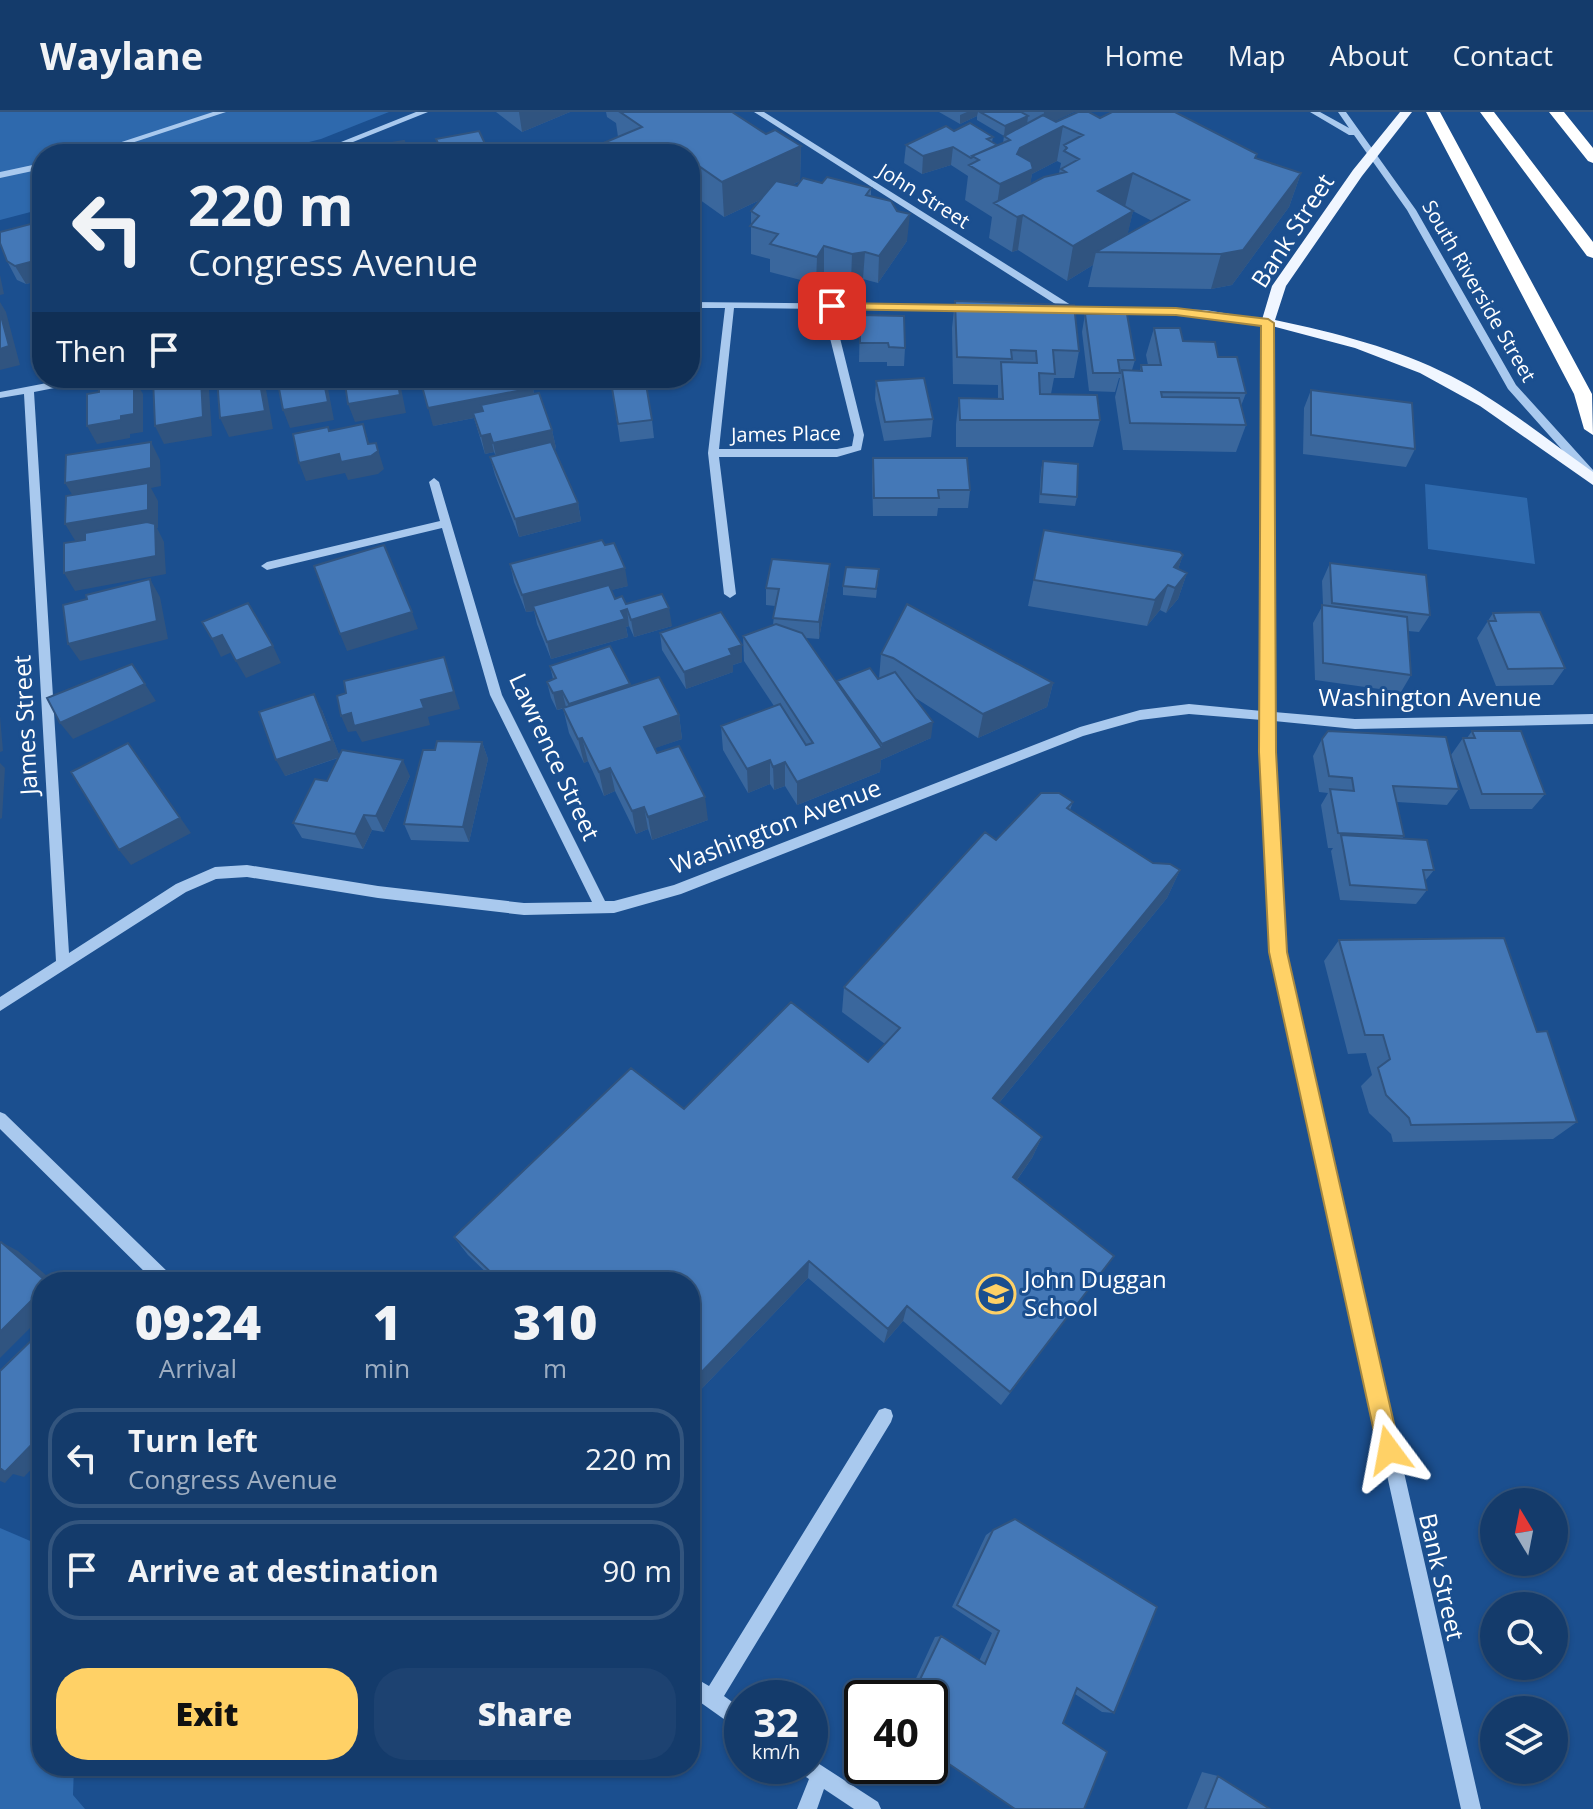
<!DOCTYPE html>
<style>
:root{--surface:#143b6b;--page:#1d4271;--text:#f1f3f6;--muted:#9dadc1;--line:#33557e;--accent:#ffd166}
body{margin:0;font-family:"Open Sans",sans-serif;background:var(--page);color:var(--text);height:100vh;display:flex;flex-direction:column;font-size:30px;white-space:nowrap}
*{box-sizing:border-box;margin:0}
p{font-size:26px;color:var(--muted)}
.icon{flex:none;width:44px;height:44px;fill:none;stroke:currentColor;stroke-width:2;stroke-linecap:round;stroke-linejoin:round}
.map{position:relative;flex:1;overflow:hidden}
.sheet{position:absolute;left:32px;top:1160px;width:668px;height:504px;display:flex;flex-direction:column;background:var(--surface);border-radius:32px;box-shadow:0 2px 6px #0004,0 0 0 2px var(--line)}
.sheet>*{flex:none}
.top-card{position:absolute;left:32px;top:32px;width:668px;height:244px;border-radius:32px;box-shadow:0 2px 6px #0004,0 0 0 2px var(--line);background:#143b6b;color:var(--text);overflow:hidden}
.needle{width:52px;rotate:350deg}
.buttons{position:absolute;left:1480px;top:1376px;display:grid;gap:16px}
.buttons a{display:grid;place-items:center;width:88px;height:88px;border-radius:50%;background:var(--surface);box-shadow:0 2px 6px #0004,0 0 0 2px var(--line);font-size:40px}
.speed{position:absolute;left:724px;top:1568px;display:flex;gap:16px;font-size:40px;font-weight:700;text-align:center}
.speed>*{display:grid;place-content:center;width:104px;height:104px;border-radius:50%;background:var(--surface);box-shadow:0 2px 6px #0004,0 0 0 2px var(--line);line-height:1}
.speed small{font-size:20px;font-weight:400}
.speed .limit{border:4px solid #111;border-radius:12px;background:#fff;color:#111}
.pin{position:absolute;display:grid;place-items:center;width:68px;height:68px;color:#fff;margin:-34px;border-radius:16px;box-shadow:0 4px 12px #0006}
.me{position:absolute;width:88px;margin:-44px;rotate:347deg;stroke-linejoin:round;filter:drop-shadow(0 0 6px #0008)}
.turn{display:flex;align-items:center;gap:28px;height:168px;padding:0 24px;font-size:36px}
.turn .icon{width:104px;height:104px;stroke-width:2.5}
.turn b{display:block;font-size:56px;line-height:68px}
.then{display:flex;align-items:center;height:76px;padding:0 24px;background:#0003;gap:16px;font-size:30px}
.eta{display:flex;justify-content:space-evenly;align-items:center;height:136px;text-align:center}
.eta b{font-size:48px;font-weight:800;line-height:56px}
.cta{display:flex;gap:16px;margin-top:auto;padding:16px 24px}
.cta a{flex:1;height:92px;border-radius:32px;background:var(--accent);color:#111;font-size:32px;font-weight:800;line-height:92px;text-align:center}
.cta a+a{background:var(--page);color:var(--text)}
ul{padding:0;list-style:none}
li{display:flex;align-items:center;gap:24px;height:100px;margin:0 16px 12px;padding:0 8px;border:4px solid var(--line);border-radius:32px}
li div{flex:1}
li b{display:block;font-size:30px}
li em{font-style:normal}
header{display:flex;align-items:center;gap:48px;box-sizing:border-box;height:112px;padding:0 40px;background:var(--surface);border-bottom:2px solid var(--line)}
header strong{font-size:38px}
nav{display:flex;gap:44px;margin-inline-start:auto;font-size:28px}
.map>svg:first-child{display:block}
</style>
<header>
<strong>Waylane</strong>
<nav><a>Home</a><a>Map</a><a>About</a><a>Contact</a></nav>
</header>
<div class="map">
<svg width="1593" height="1697" viewBox="0 0 1593 1697">
<rect width="100%" height="100%" fill="#1b4f8f"/>
<path fill="#2e69ad" d="M0,0h389l-68,27 -60,15h-219v55l-42,11z
M1425,372l102,14 8,66 -107,-15z
M0,1416l42,18v220h32l-1,29 12,14h-85z"/>
<g fill="none" stroke-linecap="round" stroke-linejoin="round">
<path fill="#a9c9ee" fill-rule="evenodd" d="M213,0h13l-128,42h-13z
M416,0h12l-105,42h-12z
M754,0h10l310,195 132,3 65,11 3,391 81,7 238,-5v10l-238,5 -81,-8 11,231 196,857h-20l-190,-857 -9,-232 -73,-6 -49,6 -57,16 -402,158 -67,19 -90,2 -146,-17 -131,-21 -31,2 -30,13 -186,119v-14l56,-36 -32,-567 -24,4v-6l73,-14h22l-5,3 -56,11 35,561 107,-69 39,-17 32,-2 131,21 146,17 68,-1 -102,-207 -48,-167 -175,42 -6,-4 6,-4 173,-41 -11,-39 5,-4 5,4 63,213 103,206h9l60,-16 406,-158 60,-17 49,-6 73,7 1,-386 -57,-9 -152,-4v-4l6,-1z
M1310,0h10l29,16 -11,-16h8l70,98 100,175 77,85v11l-4,-1 -81,-91 -101,-179 -53,-75h-5z
M42,51v6l-42,9v-6z
M690,190l282,3 5,3 -5,3 -135,-2 2,25 25,101 -3,15 -24,7h-118l17,137 -6,4 -6,-4 -16,-141 17,-145h-35zM734,196l93,1 2,25 25,101 -2,11 -15,3h-118z
M0,1000l5,2 167,162 2,6h-19l-155,-153z
M885,1296l6,2 2,6 -2,6 -167,274 18,13v20l-7,-2 -45,-32v-20l19,11 170,-276z
M810,1646l68,44 3,7h-27l-30,-20 -7,20h-20l12,-30 -9,-6 -3,-7h13z"/>
<path fill="#f0f6ff" fill-rule="evenodd" d="M1400,0h12l-50,64 -76,110 -11,34c61,13 121,28 176,56 51,26 95,63 142,96v13l-113,-79 -60,-33 -65,-25 -94,-25 11,-37 81,-116z"/>
<path fill="#fff" fill-rule="evenodd" d="M1426,0h14l152,282 1,41 -9,-6 -10,-35z
M1480,0h14l99,130v16l-6,-2z
M1549,0h15l29,36v15l-5,-2z"/>
</g>
<path fill="#3a679d" fill-rule="evenodd" d="M496,0h74l-48,20z
M606,0h126l34,22 35,12 -1,35 -8,4 5,1 25,-3 49,5v8l36,45 -29,42 -15,-4 -12,2 -27,-7 -8,10 -46,-12v-13l-19,-5v-43l9,-11 -36,17 -28,-20 -78,-60 -2,-14 -9,-6z
M939,0h135l-20,9 46,-3 156,41 45,14 -12,34 -57,78 -21,4 -123,-2 5,-22 -26,16 -49,-31 -6,2 -23,-14 3,-21 -27,-17 3,-24 -17,-11 -29,9 -18,-11 2,-18 48,-14 39,6 -1,5 5,3 6,-2 1,-7 -27,-16v-4l-17,8zM1057,49l4,2 -2,10 -29,11 2,-10zM1133,99l19,10 -25,14z
M42,109v59l-16,4 -9,-4 -10,-19z
M955,189l124,50 -5,27h-20l-3,16 49,26 -7,27h-137v-23l3,-26 39,1v-14l-45,-1 -1,-56z
M1085,202l50,46 -3,10 8,1 1,-6h7l-2,-10 8,-27 64,29 28,36 -5,13 5,19 -10,27 -113,-2 -8,-53 5,-19h-1l-4,14 -26,-1 -7,-59z
M860,203l45,33 -1,18h-17v-4h-28z
M876,269l57,38 -2,18 -47,4 -9,-42z
M611,270l41,38 2,18 -34,4z
M533,276l1,6 18,36 4,18 -2,1 24,54 3,18 -62,16 -24,-62 -5,-18 6,-1 -2,-4 -9,2 -11,-36 -41,8z
M1311,278l104,59 -9,18 -103,-13 1,-46z
M873,346l97,32 -2,18h-30l-1,8h-64l-1,-40z
M1043,349l34,36 -2,9 -36,-3 2,-33z
M1044,418l139,25 -5,14 9,4 -9,26 -12,14 -6,-3 -13,16 -119,-20z
M1330,451l100,52 -11,17 -11,-1 3,44 -10,17 -86,-12 -2,-57 10,-18 -1,-24z
M510,452l118,22 -17,4 4,9 57,27 -38,11 -5,-11 -3,1 2,10 -77,22 -14,-35 -3,-13 -8,1 -12,-30z
M830,452l-1,18 -10,57 -13,-1 31,45 42,-4 2,-25 172,29 -6,24 -69,31 -64,-41 17,41 -50,22 -1,12 -83,33 -12,-19 -11,4 -4,-6 -22,9 -25,-43 -2,-24 53,-20 -30,-45 -1,-25 30,-11 2,-19 -9,-1v-17z
M879,457l-3,29 -33,-3v-9z
M1493,501l72,55 -12,17 -57,1 -19,-48z
M660,521l82,12v17l-9,3v7l-47,17 -24,-39z
M550,554l80,20 49,29 3,24 -28,9 3,5 51,67 -56,20 -4,-11 -12,5 -21,-43 -11,5 -16,-35 -4,2 -15,-30 -6,-25h3l-9,2 -6,-12 -4,-16 6,-3z
M322,598l17,45 71,21 -26,56 -12,-2 -9,19 -61,-11 -9,-15 34,-42 11,-23 -53,18z
M1472,619l73,63 -13,15h-62l-19,-54 12,-17h4z
M1322,627l137,50 -12,16 -50,-3 7,34 -2,3 32,31 -9,11 2,9 -11,14 -76,-4 -9,-49 2,-3h-5l-7,-43 7,-12 -9,-1 -6,-36z
M482,630l6,17 -19,83 -58,-2 -7,-16z
M1073,690l-3,8 83,53 27,7 -13,28 -168,205 43,34 -10,21 -15,22 97,76 -113,149 -98,-84 -19,22 -76,-65 -118,123v-119h-194l-28,-27 -14,-18 230,-128 184,-47 17,-18 -43,-32 2,-25 152,-147z
M1339,828l198,92 40,90 -24,17 -160,3 -2,-8 -22,-21 -8,-27 11,-11 -6,-22 -18,1 -24,-93z
M993,1418l121,183 -12,-1 -27,-18 -168,4 28,-61 6,-1 38,25 13,-28 -40,-26 34,-72z
M1202,1660l16,4 52,33h-83z"/>
<path fill="#305480" d="M519,0h51l-48,20z
M967,0h11l-1,4 -17,8v-9z
M1044,0h30l-33,16z
M1028,4l-1,9 -23,11 1,-10z
M1063,14l-6,35 -25,13 -5,30 -30,1 3,-21 20,-36z
M801,34l-1,35 -76,36 -2,-35z
M953,35l-2,18 -29,9 1,-18z
M487,36l1,6h-6l-1,-5z
M693,50l3,35 -6,3v-36z
M1133,61l-8,34 -27,-16z
M1301,61l-12,34 -57,78 -21,4 10,-35z
M1133,99l-8,35 -29,6 -3,13 -26,16 6,-35z
M910,102l-3,27 -29,42 1,-27z
M1023,103l-5,35 -6,2 5,-35z
M824,134v28l-8,10 1,-27z
M865,140l-2,27 -12,2 1,-27z
M42,147v21l-16,4 -11,-18z
M0,163l4,19 -4,1z
M0,190l6,10 14,53 -20,5z
M134,266l9,16v38l-13,2v4l-33,6 -10,-18 34,-10z
M201,266h3l5,12 3,46 -48,8 -9,-18z
M259,266h5l9,51 -44,8 -9,-19z
M323,266h3l8,42 -44,8 -7,-18z
M397,266h2l7,35 -51,9 -7,-18z
M550,266h33l1,7 -32,5z
M533,276l3,18 -103,20 -5,-18z
M363,312l10,31 3,-12 8,26 -6,5 -30,6 -3,-7 -39,8 -7,-18 40,-9 29,-10z
M552,318l4,18 -59,13 -4,-18z
M490,322l4,18 -9,2 -4,-18z
M151,330l9,18 1,26 -10,2 7,13v27h-1l7,14 2,32 -91,17 -11,-18 12,-31 -11,-18 11,-23 -11,-18z
M578,391l3,18 -62,16 -4,-18z
M1183,443l-9,26 -6,4 -8,25 -13,16 8,-26 19,-33z
M830,452l-1,18 -10,57v-17z
M625,456l3,18 -94,24 -1,-4 1,5 -8,1 -4,-17z
M1187,461l-9,26 -12,14 9,-25z
M150,467l10,18 8,42 -88,22 -12,-17z
M669,496l3,18 -38,11 -3,-17z
M627,497l2,17 -3,1 2,10 -77,22 -4,-17z
M412,500l6,17 -71,22 -7,-17z
M222,523l10,17 -11,5 -9,-18z
M742,533v17l-9,3v7l-47,17 -2,-17 45,-23z
M273,534l8,17 -35,15 -10,-17z
M444,545l16,52 -32,8 2,8 -68,17 -6,-11 -8,1 -7,-16 80,-16z
M132,552l24,37 -83,38 -13,-16z
M1053,571l-6,24 -69,31 5,-24z
M630,572l3,16 -60,21 -4,-17z
M562,579l4,16 -9,3 -4,-17z
M314,582l8,16 18,47 -55,19 -9,-16z
M679,603l3,24 -35,12 -3,-24z
M0,604l3,35 -3,1z
M933,610l-2,16 -50,22 -1,12 -83,33v-23l85,-34v-4z
M582,626l6,23 -4,2 -6,-24z
M482,630l6,17 -19,83 -6,-15z
M128,631l63,90 -60,32 -12,-15z
M403,648l7,16 -26,56 -8,-16z
M770,648v24l-22,9 -1,-24z
M785,650v24l-11,4 -1,-23z
M0,651l5,5 -3,50 -2,1z
M610,656l5,23 -11,5 -5,-24z
M705,685l3,23 -56,20 -4,-23z
M644,695l4,22 -12,5 -4,-23z
M364,703l8,15 -9,19 -8,-15z
M1180,758l-13,28 -182,222 8,-22z
M1042,1025l-10,21 -27,39 8,-20z
M1,1130l17,9 36,31h-7z
M809,1149l-1,17 -118,123v-17z
M42,1178v26l-42,42v-26z
M907,1194l-4,15 -19,22 4,-14z
M42,1322v24l-18,19 -11,-3 -8,9 -5,-2v-15z"/>
<path fill="#4478b7" stroke="#305480" stroke-width="2" d="M620,0h112l34,22 9,-4 26,16 -79,36 -29,-20 -3,2v-10h-113l65,-27z
M980,0h41l7,4 -23,10z
M1078,0h11l11,6 12,-6h63l82,42 -2,4 46,15 -58,77 -22,4 -125,-2 93,-52 -56,-27 -35,18 35,20 -60,35 -50,-31 -6,2 -23,-14 50,-26 22,-5 -5,-3 18,-10 -15,-8 3,-3 -3,-3 19,-10 -20,-9 -43,22 -3,6 14,8 2,7 -33,15 -31,-19 10,-5 -7,-4 38,-16 -6,-4 39,-21 13,7z
M970,11l23,14 -6,2 10,6 -25,11 1,1 -2,1 -18,-11 -30,9 -17,-11 40,-19 8,5z
M479,19l8,17 -6,1 3,5h-41l-7,-15z
M404,29l1,3 8,-1 4,11h-46l-2,-4 6,-1 -1,-3z
M567,38l5,4h-14z
M827,65l44,11 -5,7 25,6 6,10 13,3 -31,42 -14,-4 -13,2 -28,-8 -7,11 -47,-13 8,-10 -28,-8 9,-10 -8,-5 25,-30 21,5 6,-8 19,5z
M42,109v38l-27,7 -8,-5 -7,-18v-11z
M955,189l119,4 5,46 -26,-1 2,24 -16,-1 1,21 57,1 3,25h-140l-1,-22 44,1 -2,-37 36,1 -1,-12 -25,-1 1,9 -55,-2z
M0,200l9,34 -9,3z
M1085,202h42l8,46h-17l2,13h-27z
M860,203l44,1 1,32 -16,-1 -1,-4h-28z
M1154,216h26l3,13 32,1 3,15h19l9,36 -85,-1 1,5 77,1 7,27 -116,-2 -8,-53 20,1 -1,-6h20z
M121,266h13v36l-13,2v4l-34,6v-32l12,-2v-11z
M161,266h40l2,39 -48,9 -2,-47z
M217,266h42l6,33 -45,7z
M277,266h46l5,24 -45,8z
M344,266h53l3,17 -52,9z
M426,266h104l3,10 -105,20 -8,-29z
M645,266l7,42 -34,4 -7,-42z
M924,266l9,41 -48,3 -9,-41z
M1311,278l101,13 3,46 -104,-14z
M539,281l13,37 -59,13 -3,-9 -9,2 -8,-23 10,-2 -2,-6z
M363,312l5,20 8,-1 2,8 -7,5 -30,6 -2,-8 -40,9 -6,-29 35,-7 1,4z
M151,330v26l-86,15 1,-28z
M551,330l27,61 -63,16 -25,-62z
M873,346h94l3,32h-32l1,8h-65z
M1043,349l35,3 -1,33 -36,-3z
M148,371v27l-83,14 1,-28z
M147,410l8,2 1,32 -92,17v-30l21,-3v-7z
M1044,418l136,22 3,3 -9,12 13,6 -12,15 -7,-3 -13,15 -121,-20z
M602,428l3,5 9,-2 11,25 -103,27 -12,-31z
M384,433l28,67 -72,22 -26,-68z
M772,447l58,5 -11,58 -46,-4 6,-29 -13,-1z
M1330,451l96,12 4,40 -98,-12z
M846,455l33,2 -3,20 -33,-3z
M150,467l7,42 -89,23 -5,-39 24,-6 -1,-4z
M609,473l6,14 7,-3 4,8 36,-10 7,14 -38,12 -4,-11 -6,2 4,8 -78,23 -14,-36z
M248,491l25,43 -37,15 -14,-26 -10,4 -10,-17z
M907,492l146,79 -70,31 -90,-56 -12,-4z
M1322,493l85,12 4,58 -88,-12z
M721,500l21,33 -13,4 3,6 -48,17 -24,-39z
M1540,500l25,56 -57,1 -20,-48h8l-3,-8z
M776,512l26,9 80,115 -85,34 -12,-20 -12,5 -3,-7 -23,9 -26,-43 59,-22 26,41 7,-2 -70,-107z
M610,534l20,38 -61,20 -7,-13 -9,2 -6,-11 9,-4 -6,-12z
M444,545l10,35 -33,8 3,8 -70,18 -3,-13 -10,3 -4,-20 9,-3 -2,-12z
M132,552l13,20 -85,39 -13,-25z
M870,556l8,11 17,-7 38,50 -51,22 -45,-63z
M659,565l20,38 -35,12 13,26 22,-7 26,51 -57,20 -4,-10 -12,4 -22,-43 -11,4 -17,-34 -4,1 -15,-31z
M314,582l18,47 -56,19 -17,-48z
M1328,619l118,6 13,52 -66,-3 11,50 -66,-3 -8,-44 24,2 -2,-13 -23,-2 -7,-37z
M1472,619h49l24,63h-63l-19,-56h12z
M437,629l45,1 -19,85 -59,-3 19,-74h12z
M128,631l52,75 -61,32 -48,-78z
M342,638l61,10 -27,56 -12,-1 -9,19 -62,-11 22,-44 12,2z
M1041,681h18l14,9 -6,6 86,55 17,1 10,6 -187,228 49,39 -29,40 101,79 -104,136 -103,-86 -19,23 -79,-68 -119,123v-102h-189l-47,-45 177,-169 53,41 107,-107 77,60 32,-34 -56,-41 141,-155 11,8z
M1341,723l86,5 7,30h-11l4,20 -77,-5z
M1504,826l33,94 10,-1 30,91 -166,3 -2,-7 -23,-23 -8,-27 12,-9 -7,-24h-18l-26,-95z
M1,1130l46,40h-5v8l-42,42v-89z
M42,1218v104l-37,38 -5,-4v-97z
M42,1377v11l-5,-4z
M1015,1407l142,88 -43,106 -37,-25 -14,35 44,29 -23,57h-69l-85,-58v-53h-19l30,-62 44,28 14,-33 -42,-26 36,-75z
M1218,1664l52,33h-65z"/>
<path fill="#ffd166" stroke="#a68842" stroke-width="2" d="M832,191l344,5 92,11 6,4 2,429 11,200 113,498 -3,8 -8,4 -8,-4 -3,-8 -109,-498 -10,-200 2,-426 -85,-11 -348,-6 -2,-3z"/>
<defs>
<g id="school-ring" transform="scale(2)"><circle r="9.5" fill="#1b4f8f" stroke="#ffd166" stroke-width="1.5"/><path d="M0-5L7-2L0 1L-7-2ZM-4 1L0 2.5L4 1V4Q0 6-4 4Z" fill="#ffd166"/></g>
</defs>
<g fill-rule="evenodd">
<use href="#school-ring" x="996" y="1182"/>
</g>
<g text-anchor="middle" stroke-width="6" stroke-linejoin="round" paint-order="stroke">
<g font-size="20" fill="#fff" stroke="#1b4f8f">
<text transform="translate(924 84) rotate(32)" y="7">John Street</text>
<text transform="translate(1479 179) rotate(60)" y="7">South Riverside Street</text>
<text transform="translate(786 322) rotate(-1)" y="7">James Place</text>
</g>
<g font-size="24" fill="#fff" stroke="#1b4f8f">
<text transform="translate(1293 119) rotate(-57)" y="8">Bank Street</text>
<text x="1430" y="594">Washington Avenue</text>
<text transform="translate(26 613) rotate(-93)" y="8">James Street</text>
<text transform="translate(554 645) rotate(65)" y="8">Lawrence Street</text>
<text transform="translate(776 715) rotate(-21)" y="8">Washington Avenue</text>
<text transform="translate(1441 1465) rotate(77)" y="8">Bank Street</text>
</g>
<g font-size="24" fill="#fff" stroke="#1b4f8f" text-anchor="start">
<text x="1024" y="1176">John Duggan<tspan x="1024" dy="28">School</tspan></text>
</g>
</g>
</svg>
<div class="buttons">
<a><svg class="needle" viewBox="-14 -14 28 28"><path d="M0-13l5 13h-10z" fill="#e53935"/><path d="M0 13l5-13h-10z" fill="#9dadc1"/></svg></a>
<a><svg class="icon" aria-label="search" viewBox="0 0 24 24"><circle cx="10" cy="10" r="6"/><path d="M15 15l6 6"/></svg></a>
<a><svg class="icon" aria-label="layers" viewBox="0 0 24 24"><path d="M12 4l9 5-9 5-9-5zM3 14l9 5 9-5"/></svg></a>
</div>
<div class="speed"><div>32<small>km/h</small></div><div class="limit">40</div></div>
<div class="pin" style="left:832px;top:194px;background:#d93025"><svg class="icon" aria-label="arrive" viewBox="0 0 24 24"><path d="M6 21V4h12l-3 4 3 4H6"/></svg></div>
<svg class="me" style="left:1389px;top:1338px" viewBox="-20 -20 40 40"><path d="M0-17L14 15 0 8-14 15z" fill="#ffd166" stroke="#fff" stroke-width="4"/></svg>
<div class="top-card">
<div class="turn"><svg class="icon" aria-label="left" viewBox="0 0 24 24"><path d="M17 20v-9H6M10 6l-5 5 5 5"/></svg><div><b>220 m</b>Congress Avenue</div></div>
<div class="then">Then<svg class="icon" aria-label="arrive" viewBox="0 0 24 24"><path d="M6 21V4h12l-3 4 3 4H6"/></svg></div>
</div>
<section class="sheet">
<div class="eta">
<div><b>09:24</b><p>Arrival</p></div>
<div><b>1</b><p>min</p></div>
<div><b>310</b><p>m</p></div>
</div>
<ul>
<li><svg class="icon" aria-label="left" viewBox="0 0 24 24"><path d="M17 20v-9H6M10 6l-5 5 5 5"/></svg><div><b>Turn left</b><p>Congress Avenue</p></div><em>220 m</em></li>
<li><svg class="icon" aria-label="arrive" viewBox="0 0 24 24"><path d="M6 21V4h12l-3 4 3 4H6"/></svg><div><b>Arrive at destination</b></div><em>90 m</em></li>
</ul>
<div class="cta"><a>Exit</a><a>Share</a></div>
</section>
</div>
